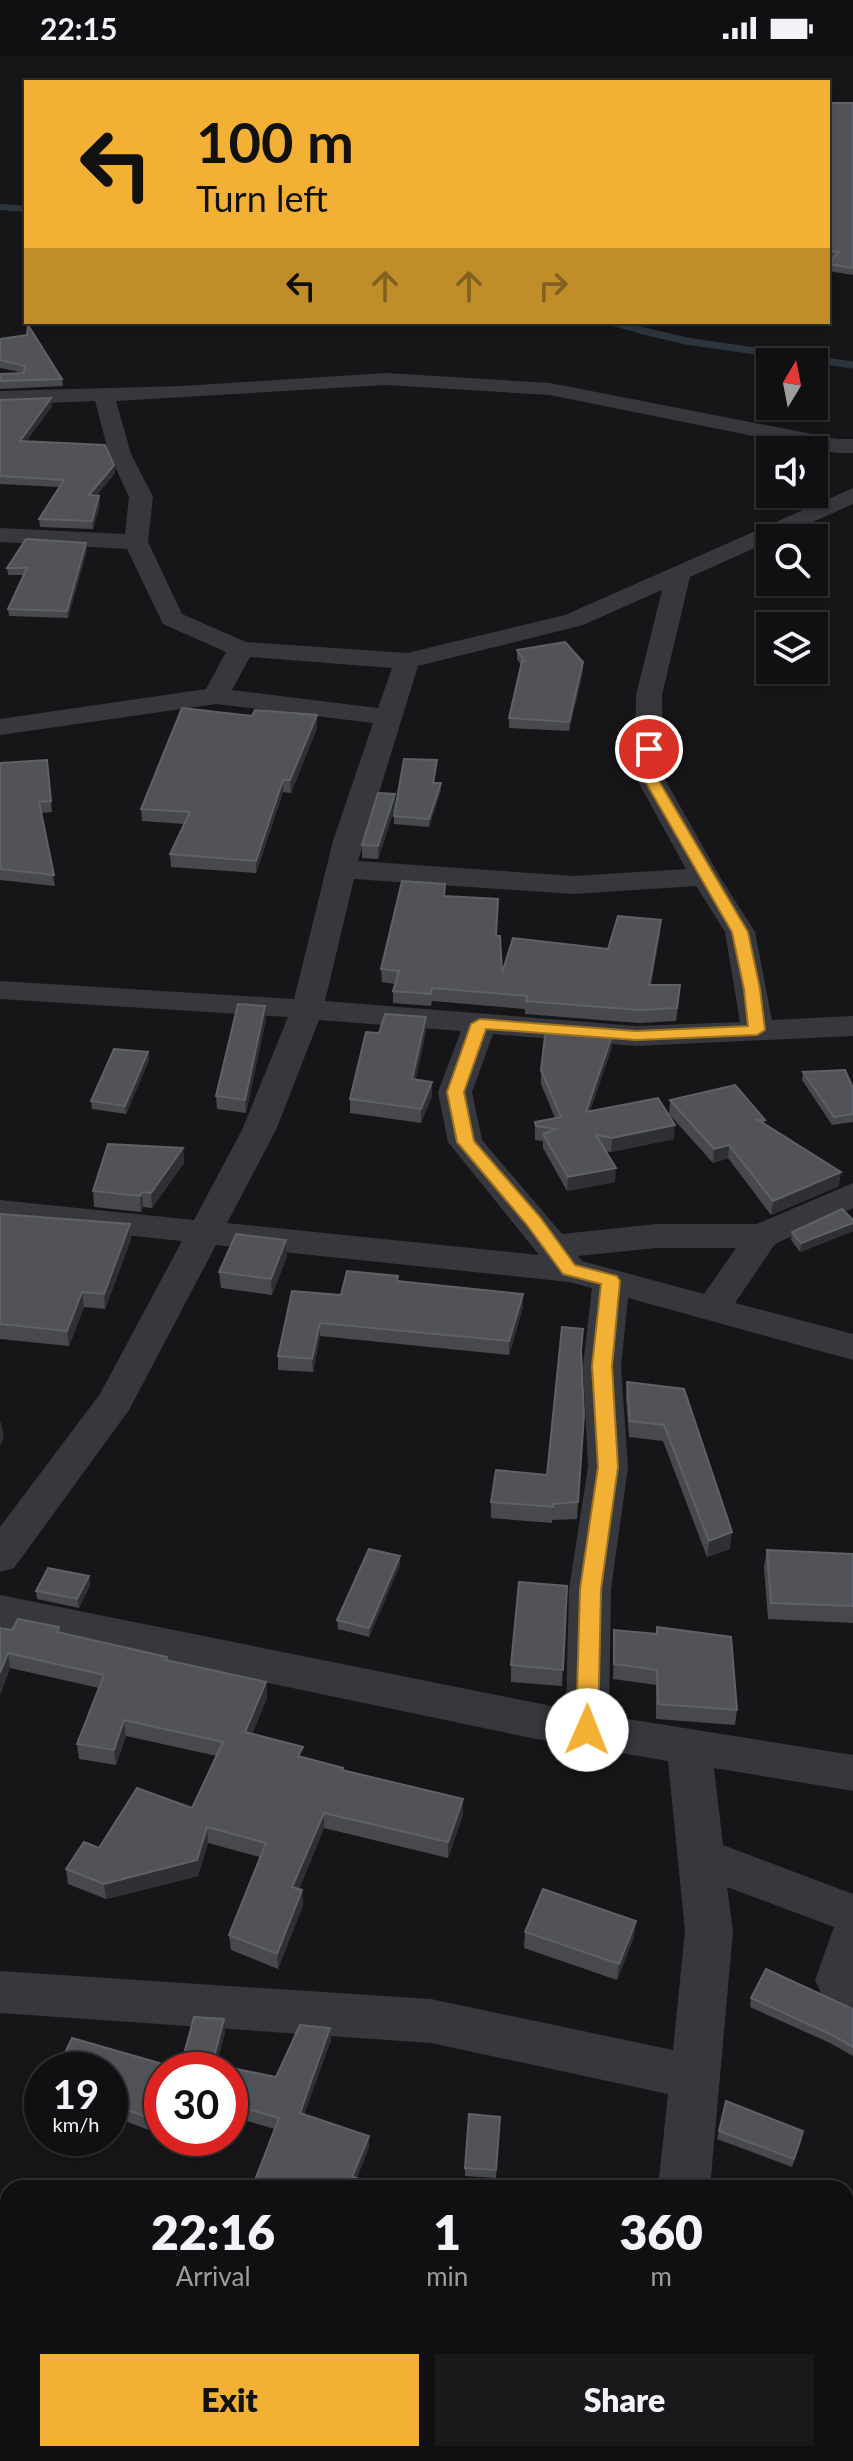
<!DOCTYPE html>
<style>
:root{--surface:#101012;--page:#19191b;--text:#f1f3f6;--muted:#9c9d9f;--line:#303032;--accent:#f2b134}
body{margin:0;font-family:Lato,sans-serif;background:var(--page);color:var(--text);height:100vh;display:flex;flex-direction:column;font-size:30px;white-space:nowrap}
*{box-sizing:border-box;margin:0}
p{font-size:26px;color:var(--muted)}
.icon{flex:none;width:44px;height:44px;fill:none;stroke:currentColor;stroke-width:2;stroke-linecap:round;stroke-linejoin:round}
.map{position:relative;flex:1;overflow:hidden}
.panel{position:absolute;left:0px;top:2124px;width:854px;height:282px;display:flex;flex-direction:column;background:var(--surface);border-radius:24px 24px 0 0;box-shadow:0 2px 6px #0004,0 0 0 2px var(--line)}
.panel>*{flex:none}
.guide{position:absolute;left:24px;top:24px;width:806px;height:244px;border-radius:0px;box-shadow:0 2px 6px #0004,0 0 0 2px var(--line);background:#f2b134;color:#111;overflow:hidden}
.needle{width:52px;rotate:10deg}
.buttons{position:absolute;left:756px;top:292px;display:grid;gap:16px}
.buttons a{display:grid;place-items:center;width:72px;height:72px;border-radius:0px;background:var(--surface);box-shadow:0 2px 6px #0004,0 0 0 2px var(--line);font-size:40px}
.speed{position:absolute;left:24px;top:1996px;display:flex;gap:16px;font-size:40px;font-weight:700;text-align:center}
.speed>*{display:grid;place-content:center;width:104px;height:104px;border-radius:50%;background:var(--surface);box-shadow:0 2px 6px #0004,0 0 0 2px var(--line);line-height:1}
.speed small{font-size:20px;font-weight:400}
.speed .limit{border:12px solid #d22;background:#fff;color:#111}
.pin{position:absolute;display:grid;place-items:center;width:68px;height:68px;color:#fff;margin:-34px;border:4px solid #fff;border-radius:50%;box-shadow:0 2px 8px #0007}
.me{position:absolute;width:88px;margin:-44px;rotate:1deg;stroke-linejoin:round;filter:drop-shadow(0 0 6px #0008)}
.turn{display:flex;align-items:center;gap:28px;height:168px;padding:0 40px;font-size:36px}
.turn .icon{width:104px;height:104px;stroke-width:2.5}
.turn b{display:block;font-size:56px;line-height:68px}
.lanes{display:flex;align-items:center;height:76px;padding:0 40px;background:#0003;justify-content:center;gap:40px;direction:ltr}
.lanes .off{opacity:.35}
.eta{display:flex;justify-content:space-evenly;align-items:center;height:136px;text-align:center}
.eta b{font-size:48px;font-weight:800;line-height:56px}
.button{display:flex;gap:16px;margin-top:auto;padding:16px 40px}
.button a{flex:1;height:92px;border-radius:0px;background:var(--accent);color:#111;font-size:32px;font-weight:800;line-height:92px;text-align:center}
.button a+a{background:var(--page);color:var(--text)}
.status{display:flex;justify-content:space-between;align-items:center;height:56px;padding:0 40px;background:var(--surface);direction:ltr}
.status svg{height:22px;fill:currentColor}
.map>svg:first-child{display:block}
</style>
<div class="status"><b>22:15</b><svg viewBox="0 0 49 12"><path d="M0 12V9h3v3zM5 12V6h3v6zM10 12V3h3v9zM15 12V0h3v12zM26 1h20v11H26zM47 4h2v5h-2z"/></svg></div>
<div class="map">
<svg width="853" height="2405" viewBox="0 0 853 2405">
<rect width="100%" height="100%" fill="#161618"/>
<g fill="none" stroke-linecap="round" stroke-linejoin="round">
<path stroke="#2c353c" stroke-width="6" d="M0,151l26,2
M609,266l39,10"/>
<path stroke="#2c353c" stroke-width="7" d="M640,274l46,11 167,24"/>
<path fill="#37383d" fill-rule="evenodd" d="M386,317l164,10 287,56h16v14h-16l-287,-58 -164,-10 -270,16 15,53 22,43 -5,45 34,72 64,28 161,11 158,-38 288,-127v16l-76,34h-7v3l-80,36 -28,118 1,81 57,101 35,55 17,88 81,-4v20l-217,10 -143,-12 -21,58 10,48 80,94 94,-10h101l96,-41v25l-78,36 -40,59 118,31v26l-225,-62 -7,68 7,101 -17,122 -2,127 244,39v36l-139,-23 9,77 130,49v114l-31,-13 -7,-15 19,-53 -107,-40 6,44 -23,257h-52l10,-94 -237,-51 -431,-30v-42l431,28 242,51 12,-119 -17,-170 -137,-23 -531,-111v-32l566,114 3,-120 19,-122 -5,-101 9,-78 -23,-6 -353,-37 -87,165 -115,158 -14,4v-45l100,-133 82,-153 -182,-19v-22l194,20 48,-90 46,-113 -288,-18v-18l294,18 39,-158 40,-118 -157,-19 -216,31v-16l206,-30 20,-37 -63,-28 -36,-75 -127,-7v-14l125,6 4,-37 -20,-43 -14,-53 -95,4v-14l183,-5zM662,534l-26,105 -1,81 51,93 -112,7 -216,-15 60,-195 165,-41zM250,601l142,11 -14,40 -146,-18zM354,823l220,15 122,-8 29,46 15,90 -104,4 -311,-25zM319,964l142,11 -23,61 10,50 91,113 -312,-32 49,-93zM656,1192h80l-32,46 -122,-33 -4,-5z
M626,2398h56l-1,7h-56z"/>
</g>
<path fill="#47494d" d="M828,47h25v172l-25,-4v-7l5,-6h-5z
M0,283l62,40 1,7 -63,3v-15l24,-1 -24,-5z
M0,344l52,6 -26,35 88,24 1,8 -19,23 4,8 -7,25 -53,-2 -1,-8 20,-32 -59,-3z
M86,487l1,7 -19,68 -59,-2 -1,-7 15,-34h-15l-1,-7z
M517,594l66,12v9l-14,60 -60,-3v-10l12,-53 -4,-6z
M317,659v13l-26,65 -8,-1 -27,81 -85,-6 -1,-13 14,-30 -42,-3 -1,-12 111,-93z
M47,704l5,52 -11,1 14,73 -55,-6v-117z
M437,704l-3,23h7v7l-12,37 -35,-3v-8z
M395,751l-17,52 -16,-1v-13z
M445,840l51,40 6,37 106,-24 52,-16 -9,52 28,13 -3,23 -38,2 -113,-9v-5l-93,-8 -1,5 -38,-3v-12l2,-7 -13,-2 -1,-13z
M266,963l-20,94 -29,-4 -1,-13z
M426,975l-11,48 17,3v14l-11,27 -71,-10v-14l29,-66z
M613,977l-1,14 -22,64 84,28 -63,13 -6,-1 10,31 -48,9 -24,-43v-7l-8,-1v-18l20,-4 -14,-34v-14z
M148,996l1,8 -23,54 -34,-5 -1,-8z
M803,1016l50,16v34l-21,3 -30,-45z
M670,1044l95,20 -1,4 75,62 -68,29 -43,-57 -15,5 -44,-49z
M183,1092l1,15 -32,45 -9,-1 -2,5 -47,-5 -1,-16z
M0,1158l130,10 1,15 -26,70 -21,-2 -15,39 -69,-7z
M853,1164v11l-53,21 -9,-12 1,-8z
M287,1200l-15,39 -51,-7 -2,-16z
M398,1220v5l125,13v13l-14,48 -189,-19 -7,36 -35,-2v-14l63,-61z
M581,1300l3,59 -7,104 -25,1v3l-61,-5v-16l56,-27z
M627,1326l57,7 46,160 -23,8 -44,-116 -34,-4 -3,-39z
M767,1494l86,4v69l-85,-4 -4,-52z
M400,1509l-31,72 -31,-8 -1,-9z
M89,1520l1,9 -11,23 -42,-9 -1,-8z
M567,1530l-5,100 -51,-4v-17z
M59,1571l1,5 108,29 98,21 1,16 -15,36 51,23 40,11v2l120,44 -15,44 -124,-30 -25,61 3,1 1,15 -25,64 -47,-19 -2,-15 31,-78 -52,-14 -10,33 -92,23 -38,-15 -2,-15 33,-21 93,-40 25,-52 -91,-20 -10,29 -37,-6 -2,-15 22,-56 -89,-20 -10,27v-67l12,2z
M657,1571l80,83 -2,15 -79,-6v-34l-43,-6 1,-49 42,4z
M525,1876l109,5 -17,43 -93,-32z
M751,1942l102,11v47l-23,-13 -80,-36z
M330,1972l1,12 -27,74 65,22v12l-117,40 23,-59 -45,-13v-46h-68v65l-37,-14 -7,15 -8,-2v-64l63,-3 8,-2 44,-33 -9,33 60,12z
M500,2061l-4,61 -31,-2v-8z
M719,2075l83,8 -10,28 -75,-28z
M171,2082h31l-5,10z
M853,2166v104l-7,-2v-69z"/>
<path fill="#2f3033" d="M51,342l1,8 -31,43 -1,-8z
M114,409l1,8 -25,31 -1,-9z
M99,440l1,8 -7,25 -1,-8z
M86,487l1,7 -19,68 -1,-7z
M583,606v9l-14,60v-9z
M317,659v13l-26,65 -1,-13z
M283,724v12l-27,81v-12z
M441,727v7l-12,37v-8z
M395,738v13l-17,52v-13z
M661,864l-1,13 -12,65 1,-13z
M265,950l1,13 -20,94 -1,-13z
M426,961v14l-13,62 -1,-14z
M613,977l-1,14 -27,79 1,-14z
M148,996l1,8 -23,54 -1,-8z
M432,1026v14l-11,27v-14z
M675,1069l-1,14 -63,13 1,-14z
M729,1089l-1,13 -15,5 1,-14z
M183,1092l1,15 -32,45 -1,-15z
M616,1112l-1,14 -48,9 1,-14z
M841,1116l-2,14 -68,29 2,-14z
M142,1136l1,15 -2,5 -1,-16z
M853,1167v8l-53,21 1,-9z
M130,1168l1,15 -26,70 -1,-15z
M286,1184l1,16 -15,39 -1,-16z
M82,1236l2,15 -15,39 -2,-15z
M523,1238v13l-14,48v-14z
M320,1267v13l-7,36 -1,-13z
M1,1365l3,17 -4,8v-22z
M732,1476l-2,17 -23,8 2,-16z
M400,1500v9l-31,72v-9z
M89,1520l1,9 -11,23 -2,-9z
M8,1597l2,15 -10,27v-22z
M266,1626l1,16 -21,50 -1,-16z
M124,1664l2,16 -10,29 -2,-15z
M463,1743v15l-15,44v-16z
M324,1757v15l-31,75 -1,-16z
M207,1771l1,16 -10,33 -92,23 -2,-15z
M302,1834l1,15 -25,64 -1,-15z
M636,1865l-2,16 -17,43 2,-16z
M224,1963l1,13 -10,38 -3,-6z
M330,1972l1,12 -31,85v-12z
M123,2052l2,13 -7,15 -1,-12z
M369,2080v12l-16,40 -1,-11z
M196,2082h6l-5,10z"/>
<path fill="#525359" stroke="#5f6168" stroke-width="2" d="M828,47h25v165l-25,-4 11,-12 -11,-1z
M28,269l34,54 -62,2v-7l24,-1 1,-7 -25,-6v-21l27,-4z
M51,342l-31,43 85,4 9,20 -25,30 10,1 -7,25 -53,-2 25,-39 -64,-4v-76z
M26,483l60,4 -19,68 -59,-2 19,-41h-20z
M565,586l18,20 -14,60 -60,-4 13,-57h2l-7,-11z
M182,652l70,8 3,-6 62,5 -27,65h-7l-27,81 -86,-7 20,-42 -49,-3z
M404,703l33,1 -4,23h8l-12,36 -35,-3z
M47,704l4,41 -12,1 15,73 -54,-6v-106z
M378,737l17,1 -17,52 -16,-1z
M402,825l43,3 -1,12 54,3 -2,37h4l2,37 11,-35 95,11 10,-33 43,4 -12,65h31l-3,23 -38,2 -113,-9 1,-5 -95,-8 -1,6 -38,-3 6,-20 -18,-2z
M238,948l27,2 -20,94 -29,-4z
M385,958l41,3 -14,62 20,3 -11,27 -71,-10 16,-67 13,1z
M546,972l67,5 -27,79 72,-14 17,27 -63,13 -16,-3 20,33 -48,9 -25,-43 14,-5 -21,-3 -1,-4 26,-5 -20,-47z
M114,993l34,3 -23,54 -34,-5z
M845,1014l8,18v26l-19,3 -31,-45z
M735,1029l30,35h-7l83,52 -68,29 -44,-56 -15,4 -44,-49z
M108,1088l75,4 -32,45 -9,-1 -2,4 -47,-5z
M842,1153l11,11v3l-52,20 -9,-11z
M0,1158l130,10 -26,70 -22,-2 -15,39 -67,-7z
M236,1178l50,6 -15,39 -52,-7z
M347,1215l51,5 -1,5 126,13 -14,47 -189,-18 -8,36 -34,-3 14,-65 49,4z
M562,1271l21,2 -2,21 3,65 -6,87 -25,2v3l-62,-5 5,-32 51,5z
M627,1326l57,7 48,143 -23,9 -45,-116 -34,-4z
M369,1493l31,7 -31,72 -32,-8z
M767,1494l86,4v52l-82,-3z
M48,1512l41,8 -12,23 -41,-8z
M519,1526l48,4 -4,84 -52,-5z
M18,1563l41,8 -2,5 110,25 -1,3 100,22 -21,50 58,15 -5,9 45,12 -1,2 121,29 -15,43 -124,-29 -32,74 10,3 -25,64 -48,-19 37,-92 -59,-16 -10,33 -93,24 -38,-15 18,-27 15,6 38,-60 55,20 31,-66 -99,-22 -10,30 -37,-6 27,-69 -96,-22 -8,20v-45l12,2z
M657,1571l74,10 6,73 -79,-6 -1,-34 -43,-6v-34l43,4z
M543,1833l93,32 -17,43 -94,-32z
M766,1913l87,40v38l-21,-12 -81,-37z
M194,1961l30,2 -12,45 64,13 24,-52 30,3 -30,85 69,23 -17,41 39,11h-139l27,-70 -49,-14v-34h-68v53l-39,-15 -6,16 -7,-2v-52h-53l15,-32 101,29 1,-3 7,1z
M726,2045l77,30 -9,28 -75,-28z
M469,2058l31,3 -4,53 -31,-2z
M853,2167v81l-7,-2v-46z
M846,2365l7,2v38h-114l2,-7h105z"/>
<path fill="#f2b134" stroke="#9d7322" stroke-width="2" d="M649,689l7,4v27l92,156 12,57 5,41 -8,5 -121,5 -150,-11 -22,63 10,49 66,76 35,48 42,11 3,5 -8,85 6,101 -17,122 -3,141 -3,6 -8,2 -7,-2 -4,-6 4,-141 18,-122 -6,-101 9,-82 -38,-10 -36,-49 -70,-83 -10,-50 24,-68 9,-5 156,12 112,-5 -4,-37 -12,-57 -90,-156v-27z"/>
</svg>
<div class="buttons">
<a><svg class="needle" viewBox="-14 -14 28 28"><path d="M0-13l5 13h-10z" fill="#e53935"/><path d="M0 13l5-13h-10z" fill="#9c9d9f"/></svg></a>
<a><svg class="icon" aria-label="sound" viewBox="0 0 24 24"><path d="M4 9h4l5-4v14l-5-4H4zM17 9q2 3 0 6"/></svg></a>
<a><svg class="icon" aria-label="search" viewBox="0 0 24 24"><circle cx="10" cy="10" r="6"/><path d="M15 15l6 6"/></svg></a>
<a><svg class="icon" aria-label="layers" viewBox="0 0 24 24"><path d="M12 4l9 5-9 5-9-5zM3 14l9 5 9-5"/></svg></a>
</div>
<div class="speed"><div>19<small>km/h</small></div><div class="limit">30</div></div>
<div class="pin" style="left:649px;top:693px;background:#d93025"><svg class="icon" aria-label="arrive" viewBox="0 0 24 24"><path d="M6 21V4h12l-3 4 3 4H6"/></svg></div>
<svg class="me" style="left:587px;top:1674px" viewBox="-20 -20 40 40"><circle r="19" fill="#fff"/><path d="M0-13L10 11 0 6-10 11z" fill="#f2b134"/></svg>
<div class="guide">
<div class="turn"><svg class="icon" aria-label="left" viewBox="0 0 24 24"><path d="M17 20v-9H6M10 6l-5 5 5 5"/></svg><div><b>100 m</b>Turn left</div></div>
<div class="lanes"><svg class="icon" aria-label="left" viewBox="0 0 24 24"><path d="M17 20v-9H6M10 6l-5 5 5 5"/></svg><svg class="icon off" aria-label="ahead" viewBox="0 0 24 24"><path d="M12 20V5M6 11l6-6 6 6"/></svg><svg class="icon off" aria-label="ahead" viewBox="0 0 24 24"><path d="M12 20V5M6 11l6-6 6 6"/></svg><svg class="icon off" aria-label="right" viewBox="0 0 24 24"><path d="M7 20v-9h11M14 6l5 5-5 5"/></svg></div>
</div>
<section class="panel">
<div class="eta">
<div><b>22:16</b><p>Arrival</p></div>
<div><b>1</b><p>min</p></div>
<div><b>360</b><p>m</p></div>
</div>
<div class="button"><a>Exit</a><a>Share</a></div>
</section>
</div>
